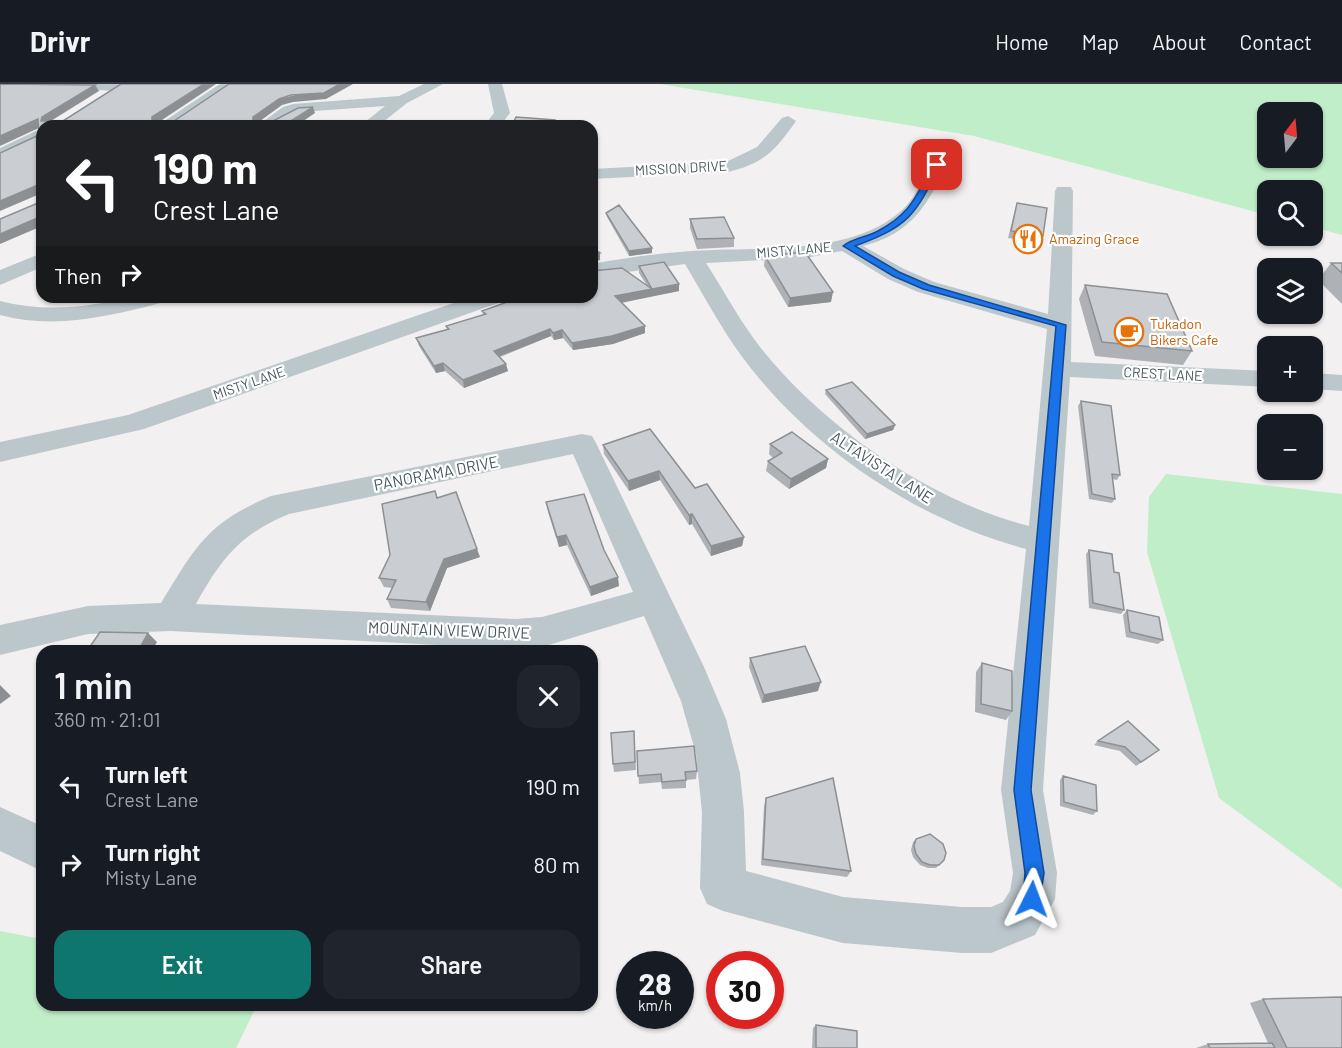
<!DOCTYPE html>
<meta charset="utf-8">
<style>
:root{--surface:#171b24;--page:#20242c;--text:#f1f3f6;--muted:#9ea1a6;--line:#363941;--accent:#0f766e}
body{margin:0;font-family:Barlow,sans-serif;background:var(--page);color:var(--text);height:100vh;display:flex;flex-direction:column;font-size:22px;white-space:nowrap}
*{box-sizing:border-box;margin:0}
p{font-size:20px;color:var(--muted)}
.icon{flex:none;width:33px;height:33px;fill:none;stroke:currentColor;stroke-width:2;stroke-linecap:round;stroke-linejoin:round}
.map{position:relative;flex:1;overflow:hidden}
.drawer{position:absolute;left:36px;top:561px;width:562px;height:366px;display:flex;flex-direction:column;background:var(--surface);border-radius:18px;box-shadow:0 2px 4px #0004}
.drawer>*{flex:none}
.guide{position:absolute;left:36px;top:36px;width:562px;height:183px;border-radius:18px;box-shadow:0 2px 4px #0004;background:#202124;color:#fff;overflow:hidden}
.needle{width:39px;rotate:16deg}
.controls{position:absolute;left:1257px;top:18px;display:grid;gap:12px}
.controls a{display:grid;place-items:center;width:66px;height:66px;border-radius:12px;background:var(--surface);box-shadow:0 2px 4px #0004;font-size:30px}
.speed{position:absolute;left:616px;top:867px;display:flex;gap:12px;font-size:30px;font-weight:700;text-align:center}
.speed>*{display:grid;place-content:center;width:78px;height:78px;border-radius:50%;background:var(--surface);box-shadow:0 2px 4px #0004;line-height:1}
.speed small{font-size:15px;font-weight:400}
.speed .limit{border:9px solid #d22;background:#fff;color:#111}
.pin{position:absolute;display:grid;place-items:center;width:51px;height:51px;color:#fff;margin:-26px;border-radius:12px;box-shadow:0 3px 9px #0006}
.me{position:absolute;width:66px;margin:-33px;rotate:3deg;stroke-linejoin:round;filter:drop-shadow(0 0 4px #0008)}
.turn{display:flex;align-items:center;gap:21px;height:126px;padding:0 18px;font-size:27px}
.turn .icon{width:78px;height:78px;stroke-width:2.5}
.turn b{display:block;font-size:42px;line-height:51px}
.then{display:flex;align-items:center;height:57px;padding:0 18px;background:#0003;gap:12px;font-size:22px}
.round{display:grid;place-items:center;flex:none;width:63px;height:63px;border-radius:18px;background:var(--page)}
.headline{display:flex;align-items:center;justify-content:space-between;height:102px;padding:0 18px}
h1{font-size:36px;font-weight:600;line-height:45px}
.button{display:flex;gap:12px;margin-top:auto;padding:12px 18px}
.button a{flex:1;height:69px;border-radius:18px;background:var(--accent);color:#fff;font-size:24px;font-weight:600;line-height:69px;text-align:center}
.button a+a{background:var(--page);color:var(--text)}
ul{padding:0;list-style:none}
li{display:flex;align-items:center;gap:18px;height:78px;padding:0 18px}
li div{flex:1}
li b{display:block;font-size:22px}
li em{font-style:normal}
header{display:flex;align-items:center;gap:36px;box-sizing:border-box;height:84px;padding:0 30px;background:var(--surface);border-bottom:2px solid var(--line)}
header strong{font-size:28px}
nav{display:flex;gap:33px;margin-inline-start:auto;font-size:21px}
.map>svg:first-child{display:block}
</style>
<header>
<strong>Drivr</strong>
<nav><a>Home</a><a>Map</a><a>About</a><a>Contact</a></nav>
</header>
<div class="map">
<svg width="1342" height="964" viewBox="0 0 1342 964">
<rect width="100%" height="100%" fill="#f2f0f0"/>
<path fill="#c0eec9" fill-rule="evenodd" d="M660,0h682v151l-29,-8 -1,-37h-44l-1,25 -293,-79zM1268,28h44v46h-44z
M1166,390l176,20v395l-123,-91 -72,-246 2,-55z
M0,847l42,8v66h215l-21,43h-236z"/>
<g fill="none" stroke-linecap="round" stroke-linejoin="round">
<path fill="#bcc7cc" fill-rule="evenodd" d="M69,0h52l5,4 -7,4c-13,-3 -42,0 -50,-8z
M220,0h17l-61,42h-19z
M424,0h19l-36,19 -29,23h-18l25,-20 -85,6 -24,14h-19l26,-19 10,-3 106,-8z
M488,0h14l8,29 -10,13h-16l10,-13z
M788,32l8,5c-20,29 -33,43 -68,51l-136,7v-10l134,-7 31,-15 25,-29z
M42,44v12l-42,20v-12z
M947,56l6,1 2,4c-22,48 -35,87 -92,101l41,23 30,13 114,32 7,-123 2,-4h14l2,4 -2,171 197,9v16l-198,-10 -27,413 14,83 -2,26 -20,36 -44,18h-29l-119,-10 -120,-32 -16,-7 -7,-16 2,-76 -6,-58 -15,-53 -37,-85 -102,31 -26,2 -345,-18 -83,3 -88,21v-30l88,-19 73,-3c35,-57 46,-80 110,-107l311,-62 10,2 4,7 108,224 22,52 14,54 4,39 2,59 97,26 119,10h29l12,-5 7,-11 3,-18 -12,-83 25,-241c-109,-29 -215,-100 -283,-191 -22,-30 -39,-62 -58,-94l-93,13v-13c33,-6 67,-11 100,-13 65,-5 155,6 208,-39 19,-16 27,-45 39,-67l2,-4zM842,167l46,28 30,13 129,37 -18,197c-99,-25 -206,-99 -269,-179 -20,-26 -36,-56 -54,-84l99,-5zM573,370l60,138 -91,25 -26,2 -320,-15c25,-45 44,-70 93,-90z
M42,169v14l-42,18v-15z
M129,213h38l-3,5c-54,14 -108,28 -164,13v-14c44,11 85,7 129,-4z
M471,213h33l-3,5 -357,127 -144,33v-20l128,-27z
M1312,289l30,2v16l-30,-2z
M0,723l42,19v45l-42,-20z"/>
</g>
<path fill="#aeb1b5" d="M1017,119l26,33 -3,7 -32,-5z
M606,129l46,35v5l-23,3 -22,-39z
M690,135l44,19v9l-37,2 -7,-21z
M765,172l66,46 -43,5 -24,-41z
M1331,179h11v41l-24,-24z
M639,182l40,25 -58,11 24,31 -32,11 -40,6 -10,-12 -9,2 -3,-4 -51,21 8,14 -44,17 -19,-17 -9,2 -17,-27 -3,-8 31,-8 -1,-4 37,-11 -1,-4 33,-12 -2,-2h79l54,-13 -7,-11z
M1085,201l107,66 -9,14 -88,-9 -16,-57z
M826,306l69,35 -2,5 -28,9 -40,-45z
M1081,317l39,74 -3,5 -5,-1 3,20 -3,4 -23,-4 -11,-93z
M770,360l58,15 -2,9 -37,21 -23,-18 2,-10 5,-3 -4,-4z
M603,361l92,43 49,49 -2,9 -31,10 -19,-32 -3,1 -29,-45 -31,11 -25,-37z
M435,407l3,7 42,59 -33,11 -17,43 -39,-3 -4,-9 5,-11 -8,-1 -5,-9z
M546,418l58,48 15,36 -28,10 -24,-51 -8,2 -11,-35z
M1089,466l25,22 10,38 -3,4 -32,-6 -3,-54z
M1127,526l36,30 -5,4 -32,-7 -3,-22z
M750,574l68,33 -56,12 -13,-36z
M982,579l30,48 -6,9 -31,-8 1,-40z
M634,647l2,39 -22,2 -1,-8z
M1098,657l56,13 -18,12 -16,-15 -26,-6z
M637,667l60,20 -1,8 -10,1v8l-24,1 -1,-7 -22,2z
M1063,692l34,35 -4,4 -33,-9v-26z
M766,714l85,73 -4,6 -86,-12 3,-59z
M916,755l25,24 -5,5h-8l-8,-3 -7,-8 -2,-7 2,-8z
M1263,915l79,49h-146l12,-4 60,-1 -18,-40z
M816,941l41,23h-45l1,-20z"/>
<path fill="#8d9093" d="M204,0h12l-60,40 -4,-3v-4z
M340,0h13l-27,15 -33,3 -11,3 -26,19 -3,-3v-4l26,-18z
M95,1l4,6 -53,33 -5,-3 1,-4z
M313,23l2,6 -19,13h-13z
M38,35l5,7 -43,20v-10z
M38,101l4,8 -42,18v-10z
M42,132v10l-42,18v-10z
M652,164v5l-23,3v-5z
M600,169v7l-8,2v-7z
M679,200v7l-63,13 -1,-8z
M833,208l-2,10 -43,5 2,-9z
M645,242v7l-32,11 -40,6 -1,-7z
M550,245l1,7 -56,22 -1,-7z
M562,246l1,8 -9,2 -1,-7z
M443,279l2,8 -9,2 -2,-7z
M506,280l2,7 -44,17 -1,-8z
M895,341l-2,5 -28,9 2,-5z
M828,375l-2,9 -37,21 2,-10z
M659,387l1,9 -31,11 -1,-10z
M692,430v10l-3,1v-10z
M566,451l1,10 -8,2 -2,-10z
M744,453l-2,9 -31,10v-10z
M477,465l3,8 -33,11 -17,43 -4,-9 18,-43z
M618,493l1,9 -28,10 -1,-9z
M148,549l9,9 -5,9h-14z
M821,598l-3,9 -56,12 2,-8z
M0,601l11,11 -11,8z"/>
<path fill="#caced2" stroke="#8d9093" stroke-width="1.5" d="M0,0l95,1 -53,32 -1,4h22l58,-37h83l-52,33v4h22l55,-37h111l-16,9 -33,2 -12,4 -26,18v4h20l25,-13 15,-1 -30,19h-241v90l-42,18v-15l38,-16v-18l-38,16v-48l39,-18 -1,-16 -38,17z
M516,33l39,3 -2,6h-41z
M1017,119l30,5 -4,28 -32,-5z
M619,121l33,43 -23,3 -23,-38z
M724,133l10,21 -37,1 -7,-20z
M592,164l8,5 -8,2z
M805,168l28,40 -43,6 -25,-42z
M664,178l15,22 -64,12 30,30 -33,10 -40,7 -10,-13 -9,3 -3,-4 -56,22 12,13 -43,16 -20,-17 -9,3 -18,-28 33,-9 -3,-3 40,-12 -4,-3 39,-14h71v-26l30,-3 30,21 -13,-23z
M1331,179h11v10z
M1085,201l82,9 25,57 -90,-9z
M852,298l43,43 -28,9 -41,-44z
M1081,317l30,5 9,69 -8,-1 3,25 -23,-5z
M650,345l45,59 12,-4 37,53 -33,9 -19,-32 -3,1 -30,-44 -31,10 -25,-36z
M792,348l36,27 -37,20 -23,-18 14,-8 -12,-9z
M435,407l2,7 19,-6 21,57 -33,10 -18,43 -39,-3 9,-19 -17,-2 11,-23 -8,-51z
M584,410l20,56 14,27 -28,10 -24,-52 -9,2 -11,-35z
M1089,466l23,4 2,18 5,1 5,37 -31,-7z
M1127,526l32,7 4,23 -33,-8z
M100,548l48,1 -10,18h-51z
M805,562l16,36 -57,13 -14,-37z
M982,579l30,8v40l-31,-7z
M1128,637l31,29 -18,12 -16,-15 -27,-6z
M634,647l1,31 -22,2 -2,-31z
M694,662l3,25 -12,1 1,8 -24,2 -1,-8 -23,2 -1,-25z
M1063,692l33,9 1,26 -33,-9z
M833,694l18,93 -88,-12 3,-61z
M930,750l13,10 3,9 -2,7 -5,5h-9l-8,-3 -6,-8 -2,-8 2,-7z
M1342,913v51h-55l-24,-49z
M816,941l41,6v17h-41z
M1272,959l3,5h-65l-2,-4z"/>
<path fill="#1a73e8" stroke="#114b97" stroke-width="1.5" d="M934,80l6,1c-25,51 -31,61 -85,81l44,26 30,13 137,40 -35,465 13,83 -5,33 -7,3 -6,-3 -3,-7 2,-26 -11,-83 42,-464 -133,-37 -30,-13 -50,-30c10,-8 24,-9 35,-15 35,-19 37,-35 56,-67z"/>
<defs>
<g id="restaurant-ring" transform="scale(1.5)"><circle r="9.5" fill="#fff" stroke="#e8710a" stroke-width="1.5"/><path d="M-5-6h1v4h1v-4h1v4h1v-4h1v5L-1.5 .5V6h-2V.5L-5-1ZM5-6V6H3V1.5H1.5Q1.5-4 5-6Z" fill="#e8710a"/></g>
<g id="cafe-ring" transform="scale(1.5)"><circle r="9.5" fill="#fff" stroke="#e8710a" stroke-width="1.5"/><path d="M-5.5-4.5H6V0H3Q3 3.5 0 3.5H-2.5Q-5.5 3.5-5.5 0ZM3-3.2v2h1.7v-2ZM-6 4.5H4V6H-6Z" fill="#e8710a"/></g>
</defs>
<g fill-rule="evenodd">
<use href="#restaurant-ring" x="1028" y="155"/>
<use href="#cafe-ring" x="1129" y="248"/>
</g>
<g text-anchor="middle" stroke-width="4.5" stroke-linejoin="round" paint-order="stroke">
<g font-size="14" fill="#48575d" stroke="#fff">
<text transform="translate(681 84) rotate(-3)" y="5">MISSION DRIVE</text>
<text transform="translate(794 166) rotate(-5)" y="5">MISTY LANE</text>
<text transform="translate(1163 290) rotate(3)" y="5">CREST LANE</text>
<text transform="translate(249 299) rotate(-19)" y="5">MISTY LANE</text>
</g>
<g font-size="14" fill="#c56008" stroke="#fff" text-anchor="start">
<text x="1049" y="160">Amazing Grace</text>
<text x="1150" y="245">Tukadon<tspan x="1150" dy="16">Bikers Cafe</tspan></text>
</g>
<g font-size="16" fill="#48575d" stroke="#fff">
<text transform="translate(882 383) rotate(33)" y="6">ALTAVISTA LANE</text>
<text transform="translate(436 389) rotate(-11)" y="6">PANORAMA DRIVE</text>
<text transform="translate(449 546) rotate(2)" y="6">MOUNTAIN VIEW DRIVE</text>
</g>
</g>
</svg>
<div class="controls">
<a><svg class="needle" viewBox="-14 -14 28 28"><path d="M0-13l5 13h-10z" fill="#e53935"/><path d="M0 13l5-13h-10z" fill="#9ea1a6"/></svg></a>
<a><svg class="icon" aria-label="search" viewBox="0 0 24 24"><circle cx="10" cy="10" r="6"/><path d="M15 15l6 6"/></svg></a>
<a><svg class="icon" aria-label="layers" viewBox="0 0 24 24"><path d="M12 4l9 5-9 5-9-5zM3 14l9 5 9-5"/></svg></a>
<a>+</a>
<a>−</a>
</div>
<div class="speed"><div>28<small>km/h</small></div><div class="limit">30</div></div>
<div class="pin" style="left:937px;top:81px;background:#d93025"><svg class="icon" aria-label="arrive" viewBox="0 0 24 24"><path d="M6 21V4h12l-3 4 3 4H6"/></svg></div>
<svg class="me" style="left:1032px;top:815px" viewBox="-20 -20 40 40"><path d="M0-17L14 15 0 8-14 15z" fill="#1a73e8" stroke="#fff" stroke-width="4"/></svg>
<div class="guide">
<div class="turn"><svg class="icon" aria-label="left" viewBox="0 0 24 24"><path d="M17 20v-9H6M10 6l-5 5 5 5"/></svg><div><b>190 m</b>Crest Lane</div></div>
<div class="then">Then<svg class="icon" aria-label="right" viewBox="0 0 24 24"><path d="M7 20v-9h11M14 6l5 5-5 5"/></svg></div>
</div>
<section class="drawer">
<div class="headline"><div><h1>1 min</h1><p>360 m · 21:01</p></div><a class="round"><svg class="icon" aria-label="close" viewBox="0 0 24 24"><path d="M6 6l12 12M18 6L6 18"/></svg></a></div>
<ul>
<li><svg class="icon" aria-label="left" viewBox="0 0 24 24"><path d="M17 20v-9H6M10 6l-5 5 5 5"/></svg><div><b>Turn left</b><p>Crest Lane</p></div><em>190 m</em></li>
<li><svg class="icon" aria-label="right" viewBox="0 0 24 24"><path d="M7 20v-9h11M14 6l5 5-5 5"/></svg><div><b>Turn right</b><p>Misty Lane</p></div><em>80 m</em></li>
</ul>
<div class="button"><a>Exit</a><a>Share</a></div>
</section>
</div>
